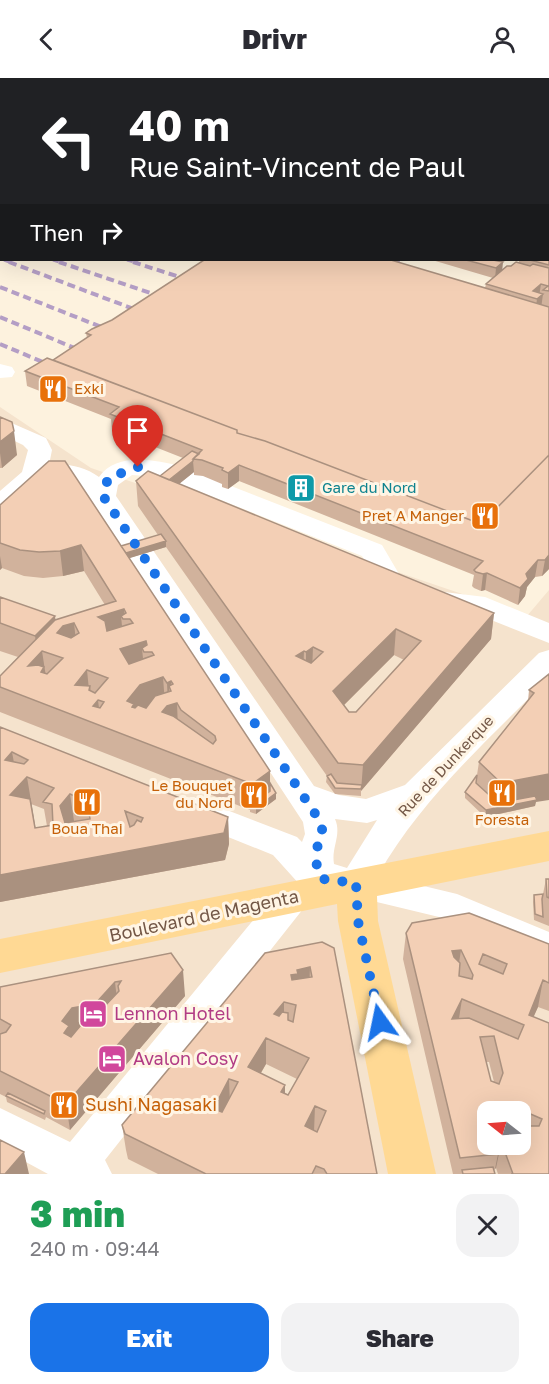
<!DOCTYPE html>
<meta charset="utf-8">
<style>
:root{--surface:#fff;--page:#f2f2f3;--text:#2b2b33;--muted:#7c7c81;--accent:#1a73e8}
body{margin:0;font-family:"Golos Text",sans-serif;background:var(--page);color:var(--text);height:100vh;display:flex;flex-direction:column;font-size:22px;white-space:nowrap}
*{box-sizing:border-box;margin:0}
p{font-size:20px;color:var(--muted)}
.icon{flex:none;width:33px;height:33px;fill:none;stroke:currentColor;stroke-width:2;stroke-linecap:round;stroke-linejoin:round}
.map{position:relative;height:1096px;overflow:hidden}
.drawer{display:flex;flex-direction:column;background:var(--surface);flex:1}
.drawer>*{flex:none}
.guide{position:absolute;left:0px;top:0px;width:549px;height:183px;box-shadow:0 6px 24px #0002;background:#202124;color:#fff;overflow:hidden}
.needle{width:39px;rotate:287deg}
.buttons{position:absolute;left:477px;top:1023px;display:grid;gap:12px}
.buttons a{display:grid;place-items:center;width:54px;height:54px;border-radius:12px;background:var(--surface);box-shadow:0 6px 24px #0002;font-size:30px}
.pin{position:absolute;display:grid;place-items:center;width:51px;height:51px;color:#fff;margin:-62px -26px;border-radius:50% 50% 50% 0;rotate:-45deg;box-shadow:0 0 6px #0007}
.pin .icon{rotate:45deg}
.me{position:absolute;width:66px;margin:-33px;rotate:348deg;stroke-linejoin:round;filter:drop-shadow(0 0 4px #0008)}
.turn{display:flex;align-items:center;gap:21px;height:126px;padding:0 30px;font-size:27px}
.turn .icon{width:78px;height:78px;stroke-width:2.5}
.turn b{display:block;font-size:42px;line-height:51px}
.then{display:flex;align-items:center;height:57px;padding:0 30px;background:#0003;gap:12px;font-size:22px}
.round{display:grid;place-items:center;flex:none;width:63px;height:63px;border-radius:18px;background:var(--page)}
.summary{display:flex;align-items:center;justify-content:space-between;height:102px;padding:0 30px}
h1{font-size:36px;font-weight:800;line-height:45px;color:#1e9e55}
.primary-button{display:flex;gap:12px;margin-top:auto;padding:12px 30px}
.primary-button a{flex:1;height:69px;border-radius:18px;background:var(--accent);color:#fff;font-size:24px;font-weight:800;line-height:69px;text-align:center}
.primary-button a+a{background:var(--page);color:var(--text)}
header{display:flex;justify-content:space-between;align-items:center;height:78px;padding:0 30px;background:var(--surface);font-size:27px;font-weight:800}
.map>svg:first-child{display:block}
</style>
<header><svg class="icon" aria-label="back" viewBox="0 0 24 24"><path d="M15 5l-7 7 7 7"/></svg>Drivr<svg class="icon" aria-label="person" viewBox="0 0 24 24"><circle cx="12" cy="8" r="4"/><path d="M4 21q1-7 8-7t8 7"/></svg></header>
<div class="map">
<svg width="549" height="1096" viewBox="0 0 549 1096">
<rect width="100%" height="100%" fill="#fdf2de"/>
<path fill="#f5e3cd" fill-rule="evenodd" d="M0,329l91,61 436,148 22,-26v584h-549zM488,1034h32v32h-32z"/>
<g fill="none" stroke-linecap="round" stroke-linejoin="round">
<path fill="#fff" fill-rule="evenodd" d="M58,0h23l1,2h-23z
M548,99h1v10h-1z
M549,133v12l-1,1v-12z
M0,286l12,3 3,5 -3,5 -12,1z
M0,340l46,20 6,12 -3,15c18,-2 35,1 50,12 17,-25 56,-17 81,-11l202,79 17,29 45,18 41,5 64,26v20l-78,-31 -41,-5 -52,-21 -16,-30 -199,-79 -31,-2 -14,10 -2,11 198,290 25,9 27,4 39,-14 134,-132 10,-3v28c-61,62 -127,120 -171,197l79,19 92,38v31l-110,-46 -83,-20 -34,-4 -21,-7 -28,-31 -92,-37 -4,-9 4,-9 12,-3 104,40 5,5 3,-8 -2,-12 -217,-330c-42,-39 -52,11 -86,20v-21l22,-19 6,-22 -5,-5 -23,-11zM335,741l32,4 10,-3 -30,48 -13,-4c-3,-17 8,-29 1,-45z
M291,807l12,4 5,10 -5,10 -198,251 7,14h-64l-48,-26v-40l70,34 209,-253z"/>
<path fill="#ffd994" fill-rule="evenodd" d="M549,753v30l-172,35 1,25 58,253h-48l-50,-253 -1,-17 -337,69v-34z"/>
<path stroke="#b49ec5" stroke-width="3" stroke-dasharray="6 4" stroke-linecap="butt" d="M4,182l8,3
M53,182l10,3
M127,182l11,3
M394,182l9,2"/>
<path stroke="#b49ec5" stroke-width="4" stroke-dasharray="8 4.5" stroke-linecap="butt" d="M9,184l138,52
M59,184l109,37
M133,184l62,20
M0,209l114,45
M0,239l89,37
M0,266l57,24"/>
</g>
<path fill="#d1b29c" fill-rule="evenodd" d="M118,0h112l-3,2h-104z
M239,0h49v2h-49z
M548,26h1v69h-1z
M549,155v336l-7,7 -7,1 -8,10 -2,9 -7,9 -33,-15 -4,1 -7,-3 -2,-2 2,-11 -235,-94 -11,8 -6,-2v-3l-19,-8 -9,-1v-3l-15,12 315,129 -3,26 -130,152v5l-26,-2 -9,-12 1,-6 -161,-229 -37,11 141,225 6,16 -20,15 -6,-2v-2l-250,-98v-36l18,-19 -18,-6v-54l55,23 50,-15 -21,-34 -21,5 -20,2 -19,-2 -22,-8 -2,2v-65l121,41 37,-11 -20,-29 -2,-25 24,-5 23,-18 -71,-28 -1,-11 -84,-33 -2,-15 28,-11 34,-22 -1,-5 399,-45 1,-4 7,-6 -61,-18h61l9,10 17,-7v-3h29zM394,577l10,5 -48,52h-7l-5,-7z
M0,339l17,38 -15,13h-2z
M549,596l-14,132 -50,11 -20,-19v-6l12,-17 2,-13 49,-61 1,-11z
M0,649l228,90 1,27 -4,16 -225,42zM31,726l13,5 3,17 -12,2z
M546,801h3v47l-15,-6 -1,-18 1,-7 9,-1z
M406,855l143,11v67l-11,-4 -5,10 16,157h-51l-2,-6 -2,2 1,4h-42l-50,-215zM486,984h3l5,20 -3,-1zM488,1034h32v32h-32z
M322,864l55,232h-219l-30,-15 -2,-9 -4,-25zM266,986l31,15 -9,16 -27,-22z
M171,875l14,43 -115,134 -24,-13 -1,3 -38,-18 -1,-5 -6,-3v-107z"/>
<path fill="#aa917f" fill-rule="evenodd" d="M269,0h19v2h-22z
M332,0h32l-3,2h-33z
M437,0h8v2h-10z
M473,0h35l-3,2h-35z
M533,0h16v10h-1v-8h-18z
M503,184l-1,11 -7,6 1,-11z
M541,206l-2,13 4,-3 -2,15 -6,5 2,-15 -4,-8z
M14,353l3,24 -15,13 -2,-15v-11z
M193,383l1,11 -35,28 -1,-11z
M239,387v16l-11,8v-16z
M166,463v6l-49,15 -1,-6z
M81,467l3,26 -21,5 -3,-25z
M549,469v22l-7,7 3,-16z
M0,478l2,12 -2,2z
M538,482l-3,17 -8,10 -2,9 -7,9 2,-17 6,-14z
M487,495l-2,17 -4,1 2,-17z
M124,531l1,10 -4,-3 2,20 -22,7 -3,-26z
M494,535l-3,26 -130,152 2,-26z
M55,538l2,16 6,-6 11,-3 3,27 -35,1 4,26 -18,-11 10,-11 -3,-19z
M396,551l-2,26 -62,62 1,-26z
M146,563v11l-4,-4 2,21 -21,7 -3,-27z
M313,569l-1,26 -6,6v-27z
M304,573l-1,26 -7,-21z
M87,592l2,20 1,-4 4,27 -19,-28z
M163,599l2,27 -30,16 -8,-19 13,-16z
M171,603l2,23 4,-1 1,26 -16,-17 6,-7 -1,-22zM169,608l2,5 -1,14z
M98,622l3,26 -8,-20z
M12,674l5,27 -12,-19z
M270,693v26l-18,10v-23z
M549,696v26l-13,2 -1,4 -50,11 1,-7 11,-2 4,-25z
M27,699l13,78 -30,-60z
M276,715v6l-20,15v-6z
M70,716l4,27 -10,11 -4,-26z
M228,739l1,27 -4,16 -225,42v-27z
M461,872l-4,26 -5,-25z
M304,888l6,1 -1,26 -27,-17z
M183,892l2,26 -115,134 -4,-26z
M543,902l-5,27 -15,34 6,-26z
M115,904l3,26 -50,51 -6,-38 10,-13z
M462,921l-4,26 -6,-6z
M284,924v26l-10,-14z
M266,960v26l-17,29 -1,-26z
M229,1001l1,26 -11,21 -6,-24z
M285,1007v26l-4,-19z
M315,1028l-1,26 -9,-6z
M498,1066h3l-5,24 -1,1 3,-15 -2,-8z
M24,1074l5,22h-24z"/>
<path fill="#f3cfb5" stroke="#aa917f" stroke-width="1.5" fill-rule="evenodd" d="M180,0h39l5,2h-39z
M293,0h16l3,2h-22z
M384,0h53l-2,2h-54z
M448,0h25l-3,2h-24z
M509,0h24l-3,2h-24z
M548,26h1v18h-1z
M548,55h1v18h-1z
M549,155v32l-19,-5h18v-26z
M204,182h187l158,47v148l-68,69 -216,-83 -28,-8v-3l-184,-70 38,-25 -5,-2 6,-4 20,-9z
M466,182h27l10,2 -7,6z
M516,184l14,4 3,-2 16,4v23l-6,-1 5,-4 -7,-2 -8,7 10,3 -6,5 -51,-15 21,-18h4z
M47,280l190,72v3l28,8 216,83 68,-69v100l-4,5h-7l-12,14 2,5 -8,9 -33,-15 -4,1 -7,-2 -2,-2 9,-9 -244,-96 -11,8 -6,-3 1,-2 -21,-8 -9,-1 9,-9 -92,-36 9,-7 -94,-36z
M0,339l12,5 2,9 -14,11z
M192,373l7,3 -6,5v2l-24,19 -9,-4z
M49,383h16l205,310 -18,13 -252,-97v-11l55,-56 61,-19 -35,-56 -21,6 -21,1 -19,-2 -20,-7v-38zM124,531l2,4 -5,3 2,3h7l3,4 -26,8 -2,-10 -7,-4zM74,545l5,10 -8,5 -14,-5 6,-7zM146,563l1,4 -5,3 2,4h8l2,3 -25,9 -9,-15zM42,573l21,7 -16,16 -6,-2 3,-5 -6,-2 -10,1zM87,592l21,8 -13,15 -6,-3 1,-4 -15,-1zM163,599l4,6 4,-2 2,3 -4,2 2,5 -16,5 -9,12 -8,-3 -3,3 -3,-1 2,-3 -7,-3 13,-16zM98,622l6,2 -4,6 -7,-2zM177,625l4,7 34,26 1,4 -3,4 -40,-28 -11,-4 5,-6z
M148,393l346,142 -131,152 -25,-2 -202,-282zM396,551l25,12 -65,71h-7l-16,-21zM313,569l10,5 -12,11 -15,-7 8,-5 2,1z
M161,456l5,7 -40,12 -5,-7z
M0,519l55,19 -20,20 -35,-13z
M549,596v100l-48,9 -22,-21 55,-69 -5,-3z
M0,649l228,90 -4,16 -224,42zM12,674l16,8 -4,4 -19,-4zM27,699l27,11 -11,14 9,2 1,21 -18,3 -5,-29 -20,-4zM70,716l21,9 -3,4 2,12 -25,4 -5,-17zM125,733l18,7 -2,4 -4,-2 -3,5 -4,2z
M331,696l6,9 25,2 -1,4 -26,-1 -8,-12z
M477,697l-1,8 22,20 37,-7 2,4 -51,10 -21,-18z
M270,705l6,10 -20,15 -6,-2 20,-15z
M546,801h3v19l-2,-1z
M543,816l-1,5 1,18 -8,-3 -1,-19z
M469,835l80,31v39l-6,-3 -14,35 20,8v151h-38h2l-11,-30h18v-18h19l3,-7 -16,-7 -2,4 -4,-1v-3h-2l1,-3 -15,-7 -3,10h-13v32h10l-2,2 2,8 -38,4 -54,-225 6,-10zM461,872l12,25 -1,4 -13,-3 1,-13 -6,-6 -2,-6zM483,876l24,10 -4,10 -24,-10zM462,921l62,26 -6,14 -49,-21 -17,1zM494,958l9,37 -4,11 -8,-3 -11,-44z
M322,864l12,6 43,226h-50l-3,-5 -8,-3 -4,8h-106l-81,-40 -3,-9 143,-172zM310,889l2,10 -20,3 -1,-5 7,-1 -1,-4zM284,924l12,3 -3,17 -5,-2v-7l-6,-1 -3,4 -5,-2zM266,960l43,20 -21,37 -7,-3 4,-7 -37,-18zM229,1001l9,3 -16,30 -8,-3 -1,-7 5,-2zM315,1028l11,5 -9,21 -12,-6z
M171,875l12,17 -117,134 -66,-33v-37l6,-2 5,-7 -11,-6v-32zM121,903l-3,5 1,5 -16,17h-6v3l-6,2 -20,24 -7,-4 5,-7 -7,-5 10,-13 23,-4 20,-22z
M8,1015l37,18 -1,3 -38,-18z
M0,1062l24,12 -19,22h-5z
M493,1089l2,7h-32l-1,-4z"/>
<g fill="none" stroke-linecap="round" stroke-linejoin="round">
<path stroke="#1a73e8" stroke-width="10" stroke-dasharray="0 18" d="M138,389l-30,11 -5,18 215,322c10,19 -1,20 -2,37 -1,8 3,17 6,24l34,4 2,38 22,101"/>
</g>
<defs>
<g id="restaurant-square" transform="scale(1.5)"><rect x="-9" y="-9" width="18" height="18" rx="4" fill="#e8710a" stroke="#fff5e5"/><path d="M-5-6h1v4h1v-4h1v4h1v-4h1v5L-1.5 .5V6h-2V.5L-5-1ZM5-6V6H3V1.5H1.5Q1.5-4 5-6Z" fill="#fff"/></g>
<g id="building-square" transform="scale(1.5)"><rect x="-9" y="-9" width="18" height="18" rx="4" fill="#0f9aa8" stroke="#fff5e5"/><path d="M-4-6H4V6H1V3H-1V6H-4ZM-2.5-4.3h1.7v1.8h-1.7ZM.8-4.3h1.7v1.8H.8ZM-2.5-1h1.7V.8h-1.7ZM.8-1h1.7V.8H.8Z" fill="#fff"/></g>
<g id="hotel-square" transform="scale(1.5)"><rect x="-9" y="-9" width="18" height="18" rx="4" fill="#d1479c" stroke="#fff5e5"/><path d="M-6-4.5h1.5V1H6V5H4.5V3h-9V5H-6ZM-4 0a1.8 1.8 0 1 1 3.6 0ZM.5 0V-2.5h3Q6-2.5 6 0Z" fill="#fff"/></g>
</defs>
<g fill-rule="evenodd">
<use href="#restaurant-square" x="53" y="311"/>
<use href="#building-square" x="301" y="410"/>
<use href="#restaurant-square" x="485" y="438"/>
<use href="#restaurant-square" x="502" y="715"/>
<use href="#restaurant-square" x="254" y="717"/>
<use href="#restaurant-square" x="87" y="724"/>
<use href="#hotel-square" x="93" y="936"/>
<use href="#hotel-square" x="112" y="981"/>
<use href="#restaurant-square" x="64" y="1027"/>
</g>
<g text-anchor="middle" stroke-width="6" stroke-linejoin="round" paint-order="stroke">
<g font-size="15" fill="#c56008" stroke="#fff5e5" text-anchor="end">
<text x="74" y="316" text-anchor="start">Exki</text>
<text x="464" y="443">Pret A Manger</text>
<text x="233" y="713">Le Bouquet<tspan x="233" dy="17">du Nord</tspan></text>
<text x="502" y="747" text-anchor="middle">Foresta</text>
<text x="87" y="756" text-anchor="middle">Boua Thai</text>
</g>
<g font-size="15" fill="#0d838f" stroke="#fff5e5" text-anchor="start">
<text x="322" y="415">Gare du Nord</text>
</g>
<g font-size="15" fill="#735746" stroke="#fff5e5">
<text transform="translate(446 688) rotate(-47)" y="5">Rue de Dunkerque</text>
</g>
<g font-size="18" fill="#735746" stroke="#fff5e5">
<text transform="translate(204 838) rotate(-12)" y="6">Boulevard de Magenta</text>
</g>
<g font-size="18" fill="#b23c85" stroke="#fff5e5" text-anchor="start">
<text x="114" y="942">Lennon Hotel</text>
<text x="133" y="987">Avalon Cosy</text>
</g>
<g font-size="18" fill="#c56008" stroke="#fff5e5" text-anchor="start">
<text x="85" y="1033">Sushi Nagasaki</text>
</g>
</g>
</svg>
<div class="buttons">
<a><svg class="needle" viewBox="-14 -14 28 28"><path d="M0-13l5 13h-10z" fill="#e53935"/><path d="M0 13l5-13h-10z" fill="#7c7c81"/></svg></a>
</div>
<div class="pin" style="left:138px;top:389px;background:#d93025"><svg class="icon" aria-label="arrive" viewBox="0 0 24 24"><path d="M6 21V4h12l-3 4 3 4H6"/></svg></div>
<svg class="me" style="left:380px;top:944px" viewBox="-20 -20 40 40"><path d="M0-17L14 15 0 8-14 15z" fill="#1a73e8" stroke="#fff" stroke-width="4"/></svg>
<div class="guide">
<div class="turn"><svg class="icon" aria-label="left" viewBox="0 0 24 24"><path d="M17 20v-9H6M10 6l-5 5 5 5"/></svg><div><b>40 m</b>Rue Saint-Vincent de Paul</div></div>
<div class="then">Then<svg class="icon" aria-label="right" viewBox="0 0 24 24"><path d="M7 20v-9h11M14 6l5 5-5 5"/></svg></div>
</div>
</div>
<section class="drawer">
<div class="summary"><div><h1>3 min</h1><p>240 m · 09:44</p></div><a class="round"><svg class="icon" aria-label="close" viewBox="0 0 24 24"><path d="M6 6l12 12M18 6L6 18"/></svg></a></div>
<div class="primary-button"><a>Exit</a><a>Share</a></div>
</section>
